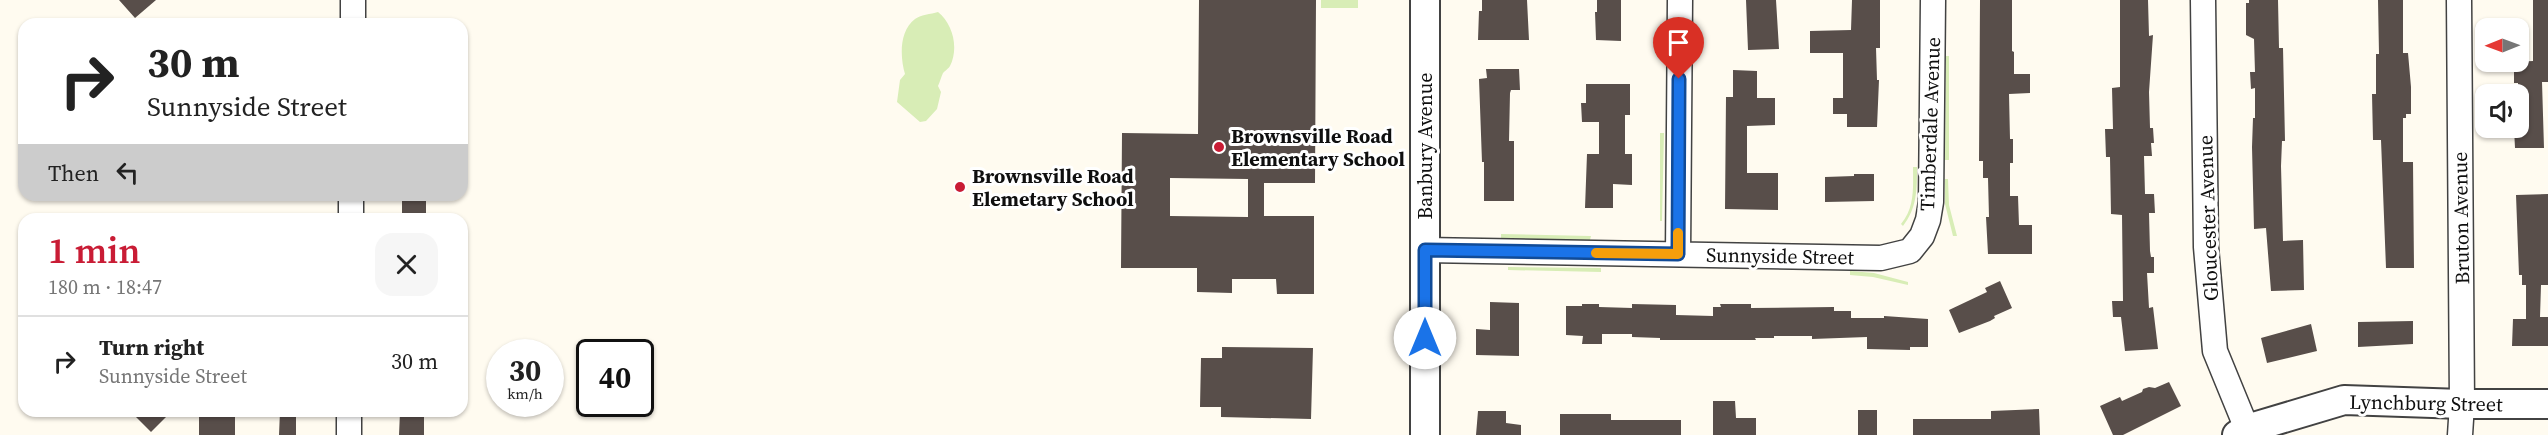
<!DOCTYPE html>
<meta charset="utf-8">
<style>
:root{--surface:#fff;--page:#f6f6f6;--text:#222;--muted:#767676;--line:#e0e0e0;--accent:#c91c35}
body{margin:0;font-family:"Source Serif 4",serif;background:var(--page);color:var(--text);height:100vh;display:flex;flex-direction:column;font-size:22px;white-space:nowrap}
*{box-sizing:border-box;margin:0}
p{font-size:20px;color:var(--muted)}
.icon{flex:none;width:33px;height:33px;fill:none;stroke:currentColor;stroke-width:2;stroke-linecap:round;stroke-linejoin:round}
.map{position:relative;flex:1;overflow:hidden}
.details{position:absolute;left:18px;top:213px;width:450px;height:204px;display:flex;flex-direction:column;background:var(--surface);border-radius:18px;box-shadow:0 2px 4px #0004}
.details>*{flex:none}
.banner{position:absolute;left:18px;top:18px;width:450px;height:183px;border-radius:18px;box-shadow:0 2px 4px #0004;background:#fff;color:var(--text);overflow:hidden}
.needle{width:39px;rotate:269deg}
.fabs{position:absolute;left:2475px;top:18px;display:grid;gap:12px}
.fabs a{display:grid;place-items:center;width:54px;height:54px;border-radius:12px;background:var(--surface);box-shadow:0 2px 4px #0004;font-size:30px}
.speed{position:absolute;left:486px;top:339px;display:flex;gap:12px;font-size:30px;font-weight:700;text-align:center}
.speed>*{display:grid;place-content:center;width:78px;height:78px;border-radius:50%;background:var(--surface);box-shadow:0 2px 4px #0004;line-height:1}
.speed small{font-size:15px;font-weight:400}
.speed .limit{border:3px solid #111;border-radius:9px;background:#fff;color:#111}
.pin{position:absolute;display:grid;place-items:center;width:51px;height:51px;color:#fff;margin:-62px -26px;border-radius:50% 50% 50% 0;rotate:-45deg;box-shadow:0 0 6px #0007}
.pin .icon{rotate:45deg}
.me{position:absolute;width:66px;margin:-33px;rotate:0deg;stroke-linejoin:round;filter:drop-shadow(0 0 4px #0008)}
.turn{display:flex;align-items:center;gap:21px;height:126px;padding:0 30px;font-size:27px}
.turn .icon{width:78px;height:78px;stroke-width:2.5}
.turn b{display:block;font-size:42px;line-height:51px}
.then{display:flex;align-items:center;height:57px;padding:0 30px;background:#0003;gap:12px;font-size:22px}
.round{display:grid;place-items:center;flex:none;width:63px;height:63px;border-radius:18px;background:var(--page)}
.headline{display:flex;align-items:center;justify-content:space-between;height:102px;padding:0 30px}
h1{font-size:36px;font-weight:600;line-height:45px;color:var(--accent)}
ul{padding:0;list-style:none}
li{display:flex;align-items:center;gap:18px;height:90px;padding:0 30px;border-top:2px solid var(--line)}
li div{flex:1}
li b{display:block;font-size:22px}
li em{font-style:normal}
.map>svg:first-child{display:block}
</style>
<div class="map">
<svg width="2548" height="435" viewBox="0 0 2548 435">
<rect width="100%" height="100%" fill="#fffbf0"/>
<path fill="#d8edb6" d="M1321,0h37v8h-37z
M938,12c15,12 21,36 12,54 -1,2 -5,5 -7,7 -2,4 -3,9 -5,13l3,6 -4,17 -11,12 -6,1 -23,-20 3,-22 5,-6c-5,-17 -6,-43 10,-55 5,-4 16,-5 23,-7z
M1946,56h3v104h-4z
M1660,133h4l-2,88h-2z
M1913,167h4c0,23 0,41 -14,59l-2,-2c14,-17 12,-36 12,-57z
M1945,179h3l1,26 8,31h-4l-8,-32z
M1501,234l89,2h1l-1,4 -89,-1z
M1508,267l93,1v4l-93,-2z
M1850,271l24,2 34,9v3l-35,-8 -23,-2z"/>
<path fill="#584e4a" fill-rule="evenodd" d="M119,0h37l-21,18z
M1199,0h117l-1,183h-51v33h50v78h-37l-1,-15h-44v14l-35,-1v-24h-76l1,-135 76,1zM1170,178l78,1v38l-78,-1z
M1482,0h45l2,40h-51l1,-29h3z
M1597,0h24v41l-25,-1 -1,-28h2z
M1746,0h30l3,49 -31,1z
M1852,0h28v48h-4l1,32h2l-2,47h-30v-13h-14v-16h10v-45h-33v-22l41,-1z
M1980,0h32v51l2,1v22h16v19l-21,1 1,45h3v24h-3v33h8l1,29h13v29h-44l-2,-37h3l-1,-39h-5v-17h-4z
M2120,0h28l1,36 4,-1 -4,57 1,36h3l1,15h-3l1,13h-8l1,38h9l1,19h-6l1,38 1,6h3v16h-7l2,35 4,-1 5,42 -33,2 -4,-34h-8l-1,-16h11l-1,-86 -11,-1 -1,-57h-4l-1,-28h8l-1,-41 8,-1z
M2249,0h29l1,48h4l2,93h-3l-1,25 2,75 20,-1 1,50 -33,1 -5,-63 -12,1 -2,-82 1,-29h2v-30l-4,1 -1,-17h5l-1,-33 -8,-4v-32h3z
M2378,0h25v53h5l3,34v27h-5v4h-3v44h10l1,106h-28l-5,-128h-8l-1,-46h4v-40h3z
M2533,0h15v82h-6l2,66h-29l-1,-20h4v-45h-4v-21l19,-1z
M1486,69h33l1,21h-9l-1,3 -1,48h5v60h-30v-39h-2l-3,-83 8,-1z
M1733,70l24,1v27h18v27l-28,1v47h31v37l-53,-1 1,-112h7z
M1586,84h44v31h-5v39h7v31l-19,-1v24h-28l2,-54h12v-32h-17l-1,-19h5z
M1854,174h20v27l-49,1v-25l29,-1z
M2548,194v91h-7l-1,32h8v29h-36l1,-27h13v-34h-4v-10h-3l-3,-80z
M402,195h24v24h-24z
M2000,281l12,27 -18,8 1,2 -5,3 -31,12 -10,-23 38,-18 -2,-4z
M1490,302l29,1v53l-43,-1v-26l14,1z
M1582,304h17v3l33,1v-4l44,1v10l37,1v-9h8l-1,-3h31v4l83,-1v4h17v7h33v-2l44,3v28h-18v3l-43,-1v-12l-55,2v-3h-38v2h-19l1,2h-96v-2l-28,-1v-3h-30v10h-20l1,-8 -17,-1v-29h16z
M2413,321v23l-55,3v-25z
M2311,324l6,27 -50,12 -6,-25z
M1222,347l91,1 -2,71 -90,-2v-10h-21l1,-49h21z
M2169,382l12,24 -58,29h-10l-13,-29 20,-9 2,4 20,-9 1,-3 6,-2 6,1z
M1713,401h22l1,17h20v17h-43z
M2039,409l1,26h-127v-16h78v-8z
M1858,410h19v25h-19z
M130,411h42l-21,21z
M199,411h36v24h-36z
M280,411h16v24h-17z
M1478,411h28v12l15,2v10h-45z
M400,412h24v23h-25z
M1560,414h51v6h70v15h-121z"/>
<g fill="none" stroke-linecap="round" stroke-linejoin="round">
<g stroke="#424242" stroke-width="27">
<path id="minor" d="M2203,0l3,247 9,104 32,78
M2459,0l3,404 -2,31
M353,24v-24
M351,219v-24
M1425,250l456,8 29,-7 12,-15 6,-16 3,-18 2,-202
M1678,254l2,-254
M349,435v-24"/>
</g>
<g stroke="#424242" stroke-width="32">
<path id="tertiary" d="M1425,435v-435
M2237,435l10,-6 97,-29 118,4h86"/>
</g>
<use href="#minor" stroke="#fff" stroke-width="24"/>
<use href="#tertiary" stroke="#fff" stroke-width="28"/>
</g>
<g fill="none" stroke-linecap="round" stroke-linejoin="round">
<g stroke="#114b97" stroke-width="15">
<path id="route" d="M1425,338v-88l253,4 1,-175"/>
</g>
<use href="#route" stroke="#1a73e8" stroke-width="10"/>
<path stroke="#f59e0b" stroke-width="10" d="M1596,253l82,1v-21"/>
</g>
<g fill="#c91c35" stroke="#fff" stroke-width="2">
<circle cx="1219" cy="147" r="6"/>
<circle cx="960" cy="187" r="6"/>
</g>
<g text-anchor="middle" stroke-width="6" stroke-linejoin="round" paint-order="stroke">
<g font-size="20" fill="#0f0f0f" stroke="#fff">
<text transform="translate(1930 124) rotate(-88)" y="7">Timberdale Avenue</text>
<text transform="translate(1425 146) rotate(-90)" y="7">Banbury Avenue</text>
<text transform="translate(2208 218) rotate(-92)" y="7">Gloucester Avenue</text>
<text transform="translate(2461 218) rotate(-91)" y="7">Bruton Avenue</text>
<text transform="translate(1780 256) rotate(1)" y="7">Sunnyside Street</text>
<text transform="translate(2426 403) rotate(1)" y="7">Lynchburg Street</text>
</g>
<g font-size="20" font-weight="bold" fill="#0f0f0f" stroke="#fff" text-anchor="start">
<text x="1231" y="143">Brownsville Road<tspan x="1231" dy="23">Elementary School</tspan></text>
<text x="972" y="183">Brownsville Road<tspan x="972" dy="23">Elemetary School</tspan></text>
</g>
</g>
</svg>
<div class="fabs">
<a><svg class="needle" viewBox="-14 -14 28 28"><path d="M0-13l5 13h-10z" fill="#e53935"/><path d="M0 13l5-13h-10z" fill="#767676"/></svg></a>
<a><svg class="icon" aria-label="sound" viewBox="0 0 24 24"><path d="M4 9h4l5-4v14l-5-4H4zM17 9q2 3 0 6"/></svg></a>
</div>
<div class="speed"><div>30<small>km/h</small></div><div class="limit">40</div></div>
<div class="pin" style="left:1679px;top:79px;background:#d93025"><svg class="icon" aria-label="arrive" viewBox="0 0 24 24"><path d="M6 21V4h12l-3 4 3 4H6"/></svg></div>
<svg class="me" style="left:1425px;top:338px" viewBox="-20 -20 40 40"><circle r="19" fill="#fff"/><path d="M0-13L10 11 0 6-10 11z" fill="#1a73e8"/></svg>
<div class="banner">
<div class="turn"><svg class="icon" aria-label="right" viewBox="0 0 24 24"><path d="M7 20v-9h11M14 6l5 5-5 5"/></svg><div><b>30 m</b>Sunnyside Street</div></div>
<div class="then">Then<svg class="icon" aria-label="left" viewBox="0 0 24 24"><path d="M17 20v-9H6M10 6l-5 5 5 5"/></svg></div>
</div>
<section class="details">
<div class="headline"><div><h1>1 min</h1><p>180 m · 18:47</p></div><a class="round"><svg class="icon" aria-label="close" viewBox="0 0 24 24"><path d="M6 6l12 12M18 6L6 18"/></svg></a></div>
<ul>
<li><svg class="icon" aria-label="right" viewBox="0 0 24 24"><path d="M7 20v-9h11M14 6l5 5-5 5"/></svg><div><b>Turn right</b><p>Sunnyside Street</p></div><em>30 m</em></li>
</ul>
</section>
</div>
